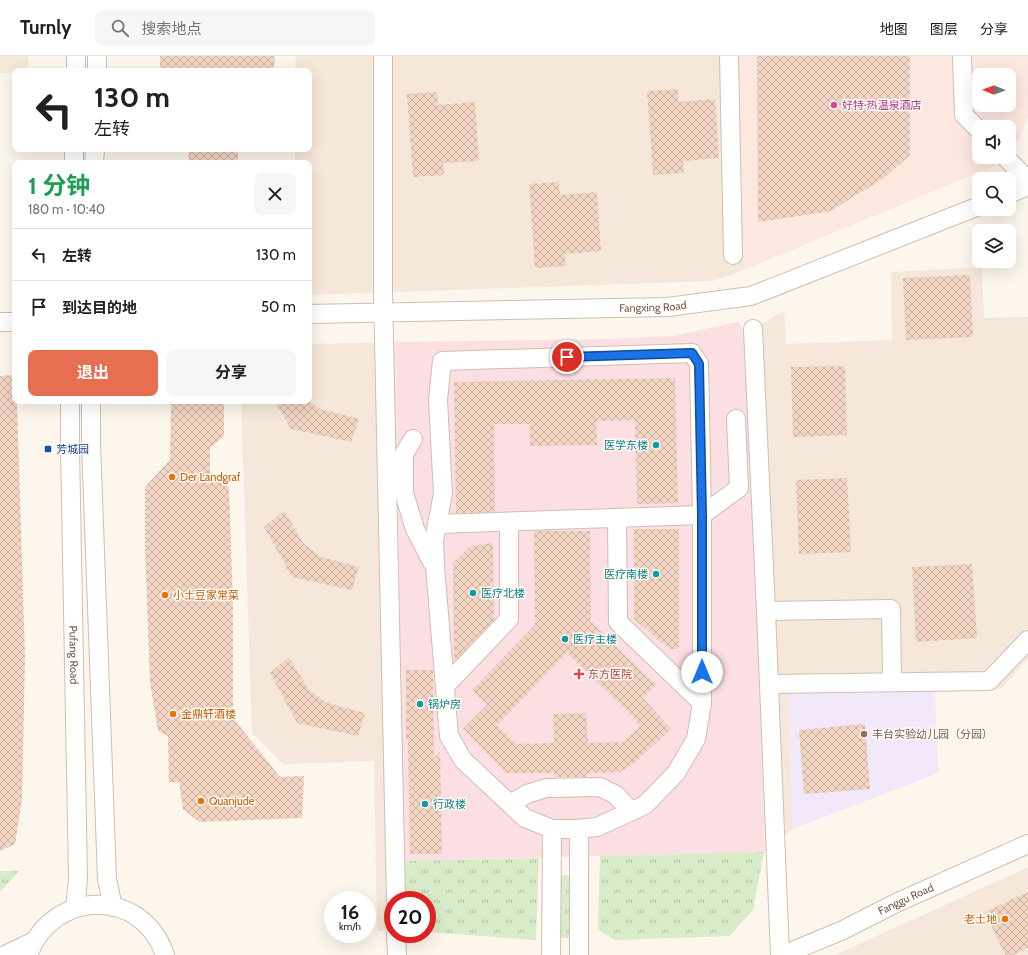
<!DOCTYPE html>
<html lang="zh">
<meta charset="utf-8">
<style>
:root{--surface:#fff;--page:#f6f6f6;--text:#202124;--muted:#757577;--line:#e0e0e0;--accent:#e76f51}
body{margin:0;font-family:Cabin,"Noto Sans SC",sans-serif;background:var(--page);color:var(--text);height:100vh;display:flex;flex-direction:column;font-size:15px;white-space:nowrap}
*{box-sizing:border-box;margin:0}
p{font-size:13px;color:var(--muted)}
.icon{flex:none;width:22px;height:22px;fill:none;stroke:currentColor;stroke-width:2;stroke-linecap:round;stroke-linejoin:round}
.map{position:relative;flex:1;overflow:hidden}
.drawer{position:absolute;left:12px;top:104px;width:300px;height:244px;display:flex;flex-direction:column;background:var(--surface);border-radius:8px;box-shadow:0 4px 16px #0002}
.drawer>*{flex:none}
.guide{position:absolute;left:12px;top:12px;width:300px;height:84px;border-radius:8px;box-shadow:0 4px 16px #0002;background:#fff;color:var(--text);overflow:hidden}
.needle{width:26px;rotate:271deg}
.fabs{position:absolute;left:972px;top:12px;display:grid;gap:8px}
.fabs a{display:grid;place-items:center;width:44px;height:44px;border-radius:8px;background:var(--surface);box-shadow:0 4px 16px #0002;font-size:20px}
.speed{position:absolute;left:324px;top:835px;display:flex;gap:8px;font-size:20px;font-weight:700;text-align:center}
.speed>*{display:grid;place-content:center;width:52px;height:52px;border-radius:50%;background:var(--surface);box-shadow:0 4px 16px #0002;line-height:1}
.speed small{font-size:10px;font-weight:400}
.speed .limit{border:6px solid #d22;background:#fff;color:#111}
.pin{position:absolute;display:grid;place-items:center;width:34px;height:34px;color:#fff;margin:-17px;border:2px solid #fff;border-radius:50%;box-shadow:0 1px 4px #0007}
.me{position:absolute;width:44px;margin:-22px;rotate:0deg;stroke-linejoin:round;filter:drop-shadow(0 0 3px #0008)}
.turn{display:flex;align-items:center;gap:14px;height:84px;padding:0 16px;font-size:18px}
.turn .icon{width:52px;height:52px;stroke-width:2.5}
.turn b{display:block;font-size:28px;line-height:34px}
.round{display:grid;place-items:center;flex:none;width:42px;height:42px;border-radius:8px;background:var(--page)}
.head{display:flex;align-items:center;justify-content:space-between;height:68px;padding:0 16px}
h1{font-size:24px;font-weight:700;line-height:30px;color:#1e9e55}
.action{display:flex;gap:8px;margin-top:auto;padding:8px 16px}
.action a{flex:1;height:46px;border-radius:8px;background:var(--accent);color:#fff;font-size:16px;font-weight:700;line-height:46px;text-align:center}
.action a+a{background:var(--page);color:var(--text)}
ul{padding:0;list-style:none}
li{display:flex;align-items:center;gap:12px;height:52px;padding:0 16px;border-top:1px solid var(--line)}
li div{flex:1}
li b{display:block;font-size:15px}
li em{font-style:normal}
header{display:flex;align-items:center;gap:24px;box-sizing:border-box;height:56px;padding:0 20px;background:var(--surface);border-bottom:1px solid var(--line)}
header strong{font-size:19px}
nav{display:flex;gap:22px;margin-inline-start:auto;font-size:14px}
.search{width:280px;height:36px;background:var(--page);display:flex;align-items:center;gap:10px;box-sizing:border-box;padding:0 14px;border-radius:8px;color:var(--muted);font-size:15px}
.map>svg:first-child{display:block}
</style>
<header>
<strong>Turnly</strong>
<div class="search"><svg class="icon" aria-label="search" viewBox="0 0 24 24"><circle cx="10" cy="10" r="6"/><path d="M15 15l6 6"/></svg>搜索地点</div>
<nav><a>地图</a><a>图层</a><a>分享</a></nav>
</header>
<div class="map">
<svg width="1028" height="899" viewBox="0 0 1028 899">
<defs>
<pattern id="grass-tufts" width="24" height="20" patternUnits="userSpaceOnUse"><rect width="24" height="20" fill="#d8ecc9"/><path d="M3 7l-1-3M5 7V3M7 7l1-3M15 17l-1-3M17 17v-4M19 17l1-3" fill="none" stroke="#b4c2a5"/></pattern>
<pattern id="building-cross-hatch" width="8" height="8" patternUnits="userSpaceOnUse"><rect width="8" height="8" fill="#f3d5c3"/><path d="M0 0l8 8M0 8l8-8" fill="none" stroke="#cab0a1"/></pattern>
</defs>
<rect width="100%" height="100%" fill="#fdf6ec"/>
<path fill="#f5e8da" d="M0,0h29l-1,15h-13v2h-15z
M296,0h442l6,214 -31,11 -404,14v-132h-14v-14h14v-78h-14z
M982,211l2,51 44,-1v342l-27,30 -212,5 4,135 -29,23 -18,-519 38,-22 2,33 106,-4 -1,-68z
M396,286l7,558h-10v31h-16l-3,-170 -91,3 -31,-31 -11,-332h68v-57z
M1028,812v87h-193l165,-75z"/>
<path fill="#fde8e0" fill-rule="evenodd" d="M738,0h290v60l-9,24 -10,10v-23h-30v30h24l-9,9 -250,104zM979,19h30v30h-30z"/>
<path fill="#f3e8fa" d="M935,635l3,82 -145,56 -4,-135z"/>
<path fill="#fbdfe3" d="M738,266l8,11 7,164 11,355 -361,9 -7,-519 215,-3 62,-3z"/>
<path fill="url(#grass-tufts)" d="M764,796l-11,58 -24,26 -114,4 -17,-10 2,-74z
M539,802l-3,82 -109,-8v-32h-24v-39z
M0,815h19l-19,21z
M557,819h16v63h-16z"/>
<path fill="url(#building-cross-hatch)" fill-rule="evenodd" d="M160,0h115l-1,15h-114z
M757,0h153v99l-25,22 -54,34 -73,11z
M678,33v13l37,-3 4,59 -36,3 1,12 -31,2 -6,-84z
M437,36l1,13 37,-3 4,59 -36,2 1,12 -31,2 -6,-83z
M189,93h49v14h-50z
M559,126l1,13 37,-3 4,59 -36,3 1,12 -31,2 -6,-84z
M970,219l3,62 -67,3 -3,-62z
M845,310l2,69 -54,2 -2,-70z
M15,319v26h2l8,256 -3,142 -7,45 -15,7v-475z
M675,322l3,125 -41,1 -2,-84 -39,1 1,24 -67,1v-22h-36l1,88 -39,1 -2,-131z
M171,345h53v35l-14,12v25l19,14 4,117v114l47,59 24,-1 -2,42 -103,4 -16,-13 -4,-27h-10l-1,-46 -10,-5 -8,-49 -5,-133v-62l25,-27z
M275,345h34l11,8 39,10 -8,23 -60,-13z
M847,422l4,74 -52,2 -3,-74z
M284,455l20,33 17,13 38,10 -7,23 -60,-13 -28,-50z
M634,473h45v120h-10l-35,-30z
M534,475h56l1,91 65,63 -13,13 28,31 -39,36 -12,7 -33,1v4h-33v-4h-48l-43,-44 24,-24 -15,-15 63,-65zM567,597l62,60 11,13 -17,16 -35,1 -2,-30 -33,1 1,29 -38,1 -19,-19z
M493,487l1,77 -40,42 -1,-99 18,-17z
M972,508l5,74 -61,4 -4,-75z
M289,601l20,33 18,13 38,10 -7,23 -61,-13 -27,-50z
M406,614h27l1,88 6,-6 2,102h-32l-2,-115h-2z
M865,668l5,65 -66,5 -5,-64z
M1028,836v56l-15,7h-8l-20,-43z"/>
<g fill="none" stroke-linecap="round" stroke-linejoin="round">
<g stroke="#d1beb0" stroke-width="20">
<g id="minor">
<path d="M383,0v236l13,608"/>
<path d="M729,0l4,199"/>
<path d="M962,0l2,59 15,15"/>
<path d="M76,15v-15"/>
<path d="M97,15v-15"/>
<path d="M1005,101l23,23"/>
<path d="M74,107v-14"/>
<path d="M94,107l1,-14"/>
<path d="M1009,138l19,-8"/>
<path id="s1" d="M309,258l359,-7 83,-11 228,-90"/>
<path d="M0,266h15"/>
<path d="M753,273l13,282 14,344"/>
<path d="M692,297l7,11 3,151v188l-6,36 -20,34 -31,32 -48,22 -21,2h-24l-27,-11 -62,-58 -14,-24 -14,-170 -1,-26 9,-46 -5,-94 4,-39z"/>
<path id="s2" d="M70,345v47l8,431 -3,29"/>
<path d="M91,345v42l16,436 6,28"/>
<path d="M413,383l-9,15v39l11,36 17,33"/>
<path d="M617,462l1,104 84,81"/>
<path d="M437,468l265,-9 37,-27 -3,-69"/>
<path d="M766,555l125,-2 1,73"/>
<path d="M769,628l220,-3 39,-41"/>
<path d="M445,630l64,-67v-97"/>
<path d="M510,748l17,-10 19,-6 54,-1 16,8 15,16"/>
<path d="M579,773v126"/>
<path d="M396,878l1,21"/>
<path d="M5,899l29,-14"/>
<path d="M28,899c25,-66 114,-68 137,0"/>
<path d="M551,899l1,-126"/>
<path id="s3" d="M783,899l60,-25 53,-27 132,-59"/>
</g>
</g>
<use href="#minor" stroke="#fff" stroke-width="18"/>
</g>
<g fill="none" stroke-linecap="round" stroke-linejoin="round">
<g stroke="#114b97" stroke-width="10">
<path id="route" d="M567,301l125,-4 7,11 3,151v157"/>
</g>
<use href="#route" stroke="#1a73e8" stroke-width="7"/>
</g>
<circle fill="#d1479c" stroke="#fffaf3" stroke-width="1.5" cx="834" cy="49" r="4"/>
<g fill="#0f9aa8" stroke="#fffaf3" stroke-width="1.5">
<circle cx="656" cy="389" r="4"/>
<circle cx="656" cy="518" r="4"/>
<circle cx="473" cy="537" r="4"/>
<circle cx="565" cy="583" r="4"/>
<circle cx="420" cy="648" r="4"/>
<circle cx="425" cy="748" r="4"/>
</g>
<rect fill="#1a4fb4" stroke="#fffaf3" stroke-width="1.5" x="44" y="389" width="8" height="8" rx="2"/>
<g fill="#e8710a" stroke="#fffaf3" stroke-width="1.5">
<circle cx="172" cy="421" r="4"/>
<circle cx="165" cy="539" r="4"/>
<circle cx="173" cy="658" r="4"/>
<circle cx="201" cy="745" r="4"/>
<circle cx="1005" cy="863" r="4"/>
</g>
<path fill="#e0444e" stroke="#fffaf3" stroke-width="1.5" d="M577 612h4v4h4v4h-4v4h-4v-4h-4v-4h4z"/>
<circle fill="#8d6e63" stroke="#fffaf3" stroke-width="1.5" cx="864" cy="678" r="4"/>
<g text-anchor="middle" stroke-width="3" stroke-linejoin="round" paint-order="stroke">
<g font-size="11" fill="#b23c85" stroke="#fffaf3" text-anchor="start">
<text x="842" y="53">好特·热温泉酒店</text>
</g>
<g font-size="11" fill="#7a5c4d" stroke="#fffaf3">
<text dy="4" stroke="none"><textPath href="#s1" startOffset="344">Fangxing Road</textPath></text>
<text dy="4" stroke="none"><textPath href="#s2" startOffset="254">Pufang Road</textPath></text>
<text dy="4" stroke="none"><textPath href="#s3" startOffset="135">Fanggu Road</textPath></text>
</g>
<g font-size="11" fill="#0d838f" stroke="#fffaf3" text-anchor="start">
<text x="648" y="393" text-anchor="end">医学东楼</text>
<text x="648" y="522" text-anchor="end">医疗南楼</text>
<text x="481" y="541">医疗北楼</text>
<text x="573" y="587">医疗主楼</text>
<text x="428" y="652">锅炉房</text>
<text x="433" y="752">行政楼</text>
</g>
<g font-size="11" fill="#164399" stroke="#fffaf3" text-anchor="start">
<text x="56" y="397">芳城园</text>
</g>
<g font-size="11" fill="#c56008" stroke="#fffaf3" text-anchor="start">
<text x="180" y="425">Der Landgraf</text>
<text x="173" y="543">小土豆家常菜</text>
<text x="181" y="662">金鼎轩酒楼</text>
<text x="209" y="749">Quanjude</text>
<text x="997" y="867" text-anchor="end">老土地</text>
</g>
<g font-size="11" fill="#be3a42" stroke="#fffaf3" text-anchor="start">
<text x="588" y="622">东方医院</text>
</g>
<g font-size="11" fill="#785e54" stroke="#fffaf3" text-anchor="start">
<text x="872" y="682">丰台实验幼儿园（分园）</text>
</g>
</g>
</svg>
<div class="fabs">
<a><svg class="needle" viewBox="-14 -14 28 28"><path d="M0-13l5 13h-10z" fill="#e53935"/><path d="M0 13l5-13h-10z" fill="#757577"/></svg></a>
<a><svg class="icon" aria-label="sound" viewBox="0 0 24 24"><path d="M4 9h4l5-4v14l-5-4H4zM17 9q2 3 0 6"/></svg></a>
<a><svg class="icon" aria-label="search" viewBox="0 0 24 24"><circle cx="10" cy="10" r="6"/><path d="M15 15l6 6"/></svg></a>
<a><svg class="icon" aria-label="layers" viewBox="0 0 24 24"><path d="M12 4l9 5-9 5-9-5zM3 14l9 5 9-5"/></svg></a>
</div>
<div class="speed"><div>16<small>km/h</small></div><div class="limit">20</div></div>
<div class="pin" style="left:567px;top:301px;background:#d93025"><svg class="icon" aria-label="arrive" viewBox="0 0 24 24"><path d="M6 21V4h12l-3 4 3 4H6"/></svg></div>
<svg class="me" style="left:702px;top:616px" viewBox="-20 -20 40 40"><circle r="19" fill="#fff"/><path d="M0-13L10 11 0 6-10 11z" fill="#1a73e8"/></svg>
<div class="guide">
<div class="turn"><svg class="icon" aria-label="left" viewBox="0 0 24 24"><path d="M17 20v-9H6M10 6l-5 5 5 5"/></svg><div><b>130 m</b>左转</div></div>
</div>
<section class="drawer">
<div class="head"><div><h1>1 分钟</h1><p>180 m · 10:40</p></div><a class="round"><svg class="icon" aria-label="close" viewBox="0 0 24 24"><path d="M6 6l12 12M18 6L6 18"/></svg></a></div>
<ul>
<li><svg class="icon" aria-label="left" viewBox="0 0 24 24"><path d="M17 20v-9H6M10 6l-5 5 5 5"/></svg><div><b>左转</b></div><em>130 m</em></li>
<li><svg class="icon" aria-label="arrive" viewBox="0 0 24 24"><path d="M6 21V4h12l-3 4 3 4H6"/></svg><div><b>到达目的地</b></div><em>50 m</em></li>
</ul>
<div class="action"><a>退出</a><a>分享</a></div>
</section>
</div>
